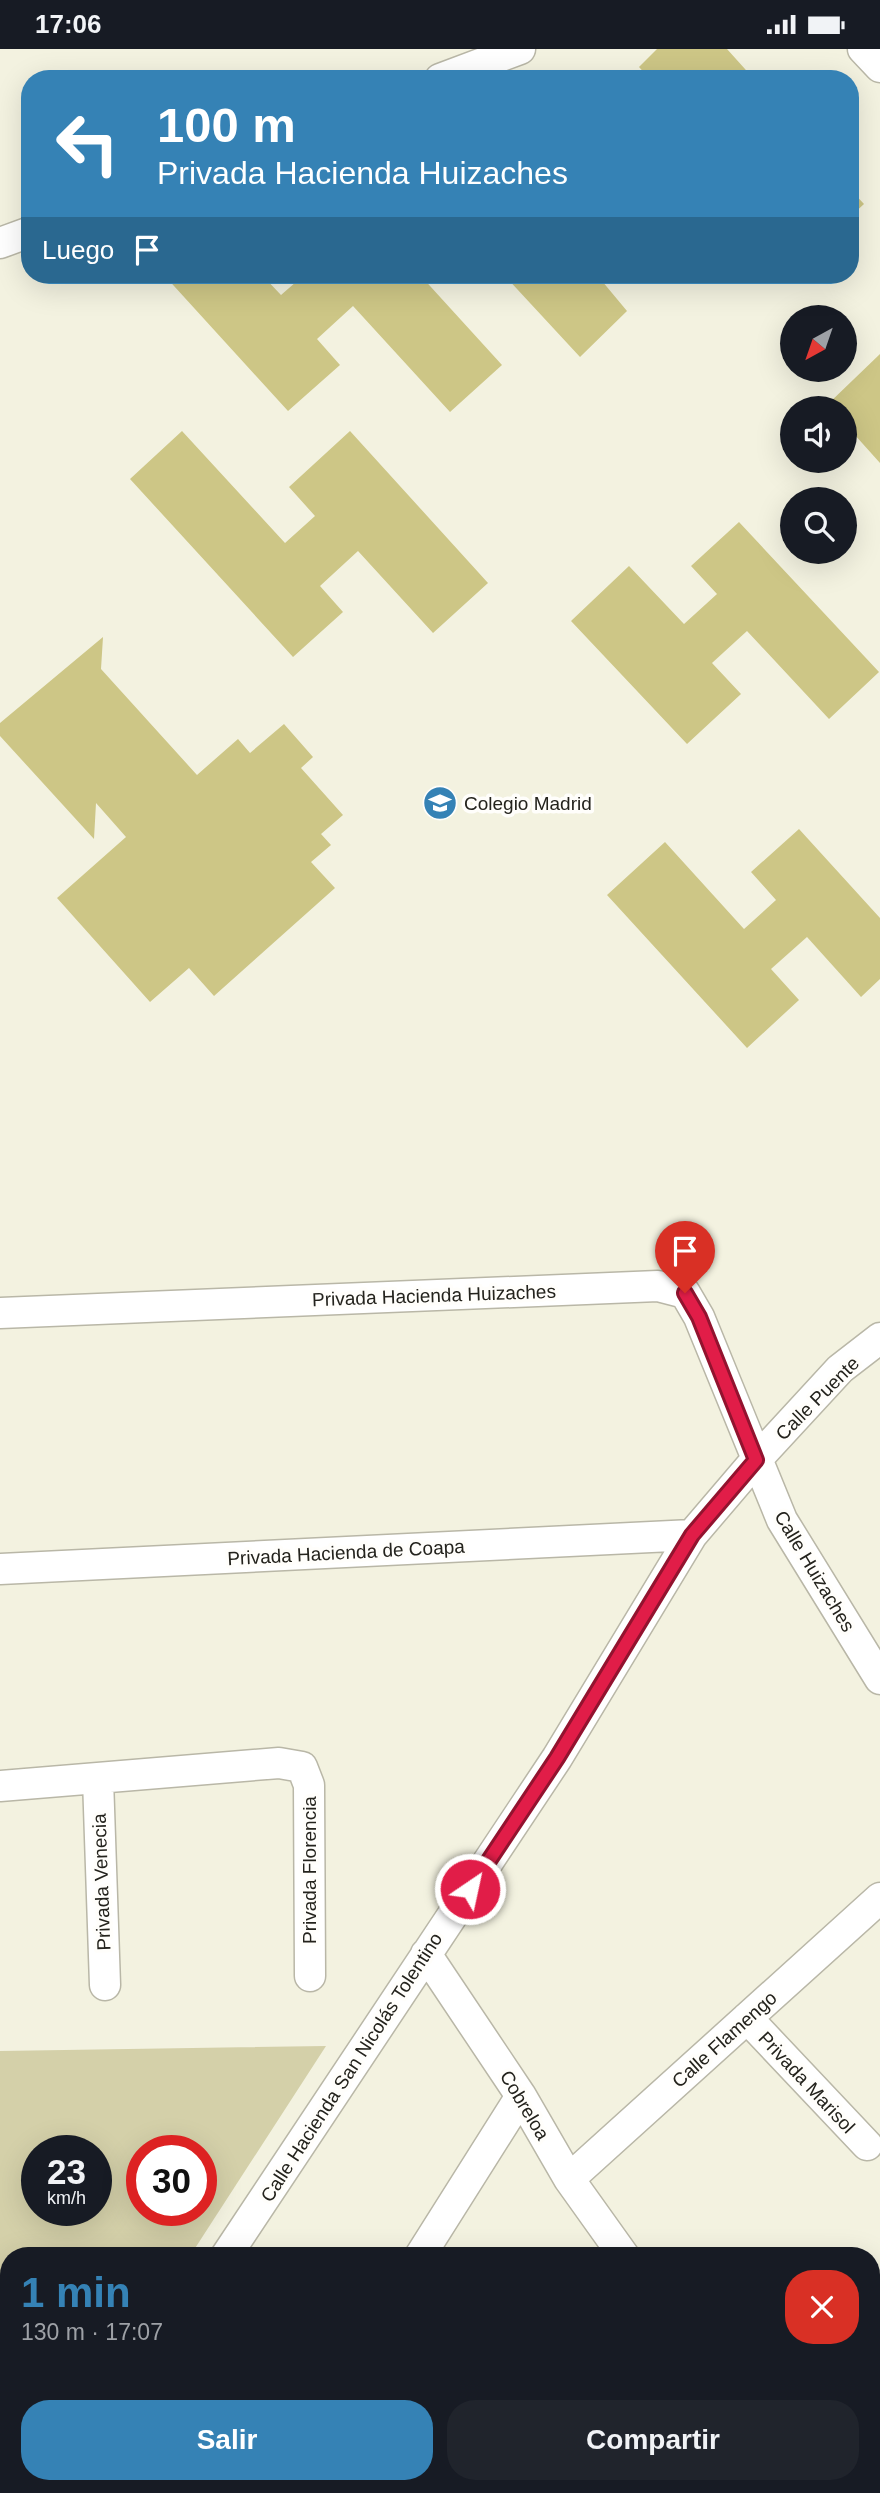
<!DOCTYPE html>
<html lang="es">
<meta charset="utf-8">
<style>
:root{--surface:#171b24;--page:#20242c;--text:#f1f3f6;--muted:#9ea1a6;--accent:#3582b5}
body{margin:0;font-family:Arial,sans-serif;background:var(--page);color:var(--text);height:100vh;display:flex;flex-direction:column;font-size:26px;white-space:nowrap}
*{box-sizing:border-box;margin:0}
p{font-size:23px;color:var(--muted)}
.icon{flex:none;width:38px;height:38px;fill:none;stroke:currentColor;stroke-width:2;stroke-linecap:round;stroke-linejoin:round}
.map{position:relative;flex:1;overflow:hidden}
.side{position:absolute;left:0px;top:2198px;width:880px;height:247px;display:flex;flex-direction:column;background:var(--surface);border-radius:28px 28px 0 0;box-shadow:0 7px 28px #0002}
.side>*{flex:none}
.hud{position:absolute;left:21px;top:21px;width:838px;height:214px;border-radius:28px;box-shadow:0 7px 28px #0002;background:#3582b5;color:#fff;overflow:hidden}
.needle{width:46px;rotate:220deg}
.tools{position:absolute;left:780px;top:256px;display:grid;gap:14px}
.tools a{display:grid;place-items:center;width:77px;height:77px;border-radius:50%;background:var(--surface);box-shadow:0 7px 28px #0002;font-size:35px}
.speed{position:absolute;left:21px;top:2086px;display:flex;gap:14px;font-size:35px;font-weight:700;text-align:center}
.speed>*{display:grid;place-content:center;width:91px;height:91px;border-radius:50%;background:var(--surface);box-shadow:0 7px 28px #0002;line-height:1}
.speed small{font-size:18px;font-weight:400}
.speed .limit{border:10px solid #d22;background:#fff;color:#111}
.pin{position:absolute;display:grid;place-items:center;width:60px;height:60px;color:#fff;margin:-72px -30px;border-radius:50% 50% 50% 0;rotate:-45deg;box-shadow:0 0 7px #0007}
.pin .icon{rotate:45deg}
.me{position:absolute;width:77px;margin:-38px;rotate:34deg;stroke-linejoin:round;filter:drop-shadow(0 0 5px #0008)}
.turn{display:flex;align-items:center;gap:24px;height:147px;padding:0 21px;font-size:32px}
.turn .icon{width:91px;height:91px;stroke-width:2.5}
.turn b{display:block;font-size:49px;line-height:60px}
.then{display:flex;align-items:center;height:66px;padding:0 21px;background:#0003;gap:14px;font-size:26px}
.round{display:grid;place-items:center;flex:none;width:74px;height:74px;border-radius:28px;background:var(--page)}
.head{display:flex;align-items:center;justify-content:space-between;height:119px;padding:0 21px}
h1{font-size:42px;font-weight:700;line-height:52px;color:var(--accent)}
.button{display:flex;gap:14px;margin-top:auto;padding:14px 21px}
.button a{flex:1;height:80px;border-radius:28px;background:var(--accent);color:#fff;font-size:28px;font-weight:700;line-height:80px;text-align:center}
.button a+a{background:var(--page);color:var(--text)}
.status{display:flex;justify-content:space-between;align-items:center;height:49px;padding:0 35px;background:var(--surface);direction:ltr}
.status svg{height:19px;fill:currentColor}
.map>svg:first-child{display:block}
</style>
<div class="status"><b>17:06</b><svg viewBox="0 0 49 12"><path d="M0 12V9h3v3zM5 12V6h3v6zM10 12V3h3v9zM15 12V0h3v12zM26 1h20v11H26zM47 4h2v5h-2z"/></svg></div>
<div class="map">
<svg width="880" height="2444" viewBox="0 0 880 2444">
<rect width="100%" height="100%" fill="#f3f2e0"/>
<path fill="#d4d0a9" fill-rule="evenodd" d="M326,1997l-136,210h-181v229h33l-5,8h-37v-442zM37,2102h59v59h-59zM142,2102h59v59h-59z"/>
<path fill="#cdc686" d="M657,0h70l27,30h-104l-11,-12z
M850,140l14,15 -14,13z
M164,226h98l19,20 23,-20h116l82,90 -52,47 -97,-106 -36,33 23,26 -52,46z
M504,226h93l30,36 -47,46z
M880,305v109l-35,-39v-16h-15l-3,-3z
M182,382l103,112 30,-27 -26,-29 61,-56 138,152 -55,50 -75,-82 -38,35 23,26 -50,45 -163,-178z
M739,473l140,150 -50,47 -82,-88 -35,32 29,31 -54,50 -116,-123 58,-55 55,58 33,-30 -26,-28z
M103,588l-2,32 96,106 41,-36 12,14 34,-29 29,33 -12,11 42,47 -22,19 10,11 -20,17 24,26 -121,108 -25,-28 -39,34 -93,-104 69,-61 -30,-34 -2,36 -94,-103v-13z
M799,780l81,89v61l-19,18 -54,-60 -36,32 28,31 -52,48 -140,-153 58,-53 79,87 32,-29 -25,-28z"/>
<g fill="none" stroke-linecap="round" stroke-linejoin="round">
<g stroke="#b9b7a7" stroke-width="33">
<path id="minor" d="M863,0l17,18
M440,30l80,-30
M0,194l30,-11
M0,1264l658,-27 27,7 14,24 83,203 98,159
M0,1520l692,-34
M98,1730l7,206
M0,1737l279,-23 23,4 7,18 1,191
M426,1905l95,142 48,83 55,77
M747,1969l120,127
M569,2130l311,-281
M226,2207l331,-498 135,-223 64,-75 84,-91 40,-31
M420,2207l101,-160
M872,2339l8,-13
M776,2436l5,8
M65,2444l6,-8
M444,2444l6,-8
M578,2444l6,-8
M802,2444l5,-8"/>
</g>
<use href="#minor" stroke="#fff" stroke-width="30"/>
</g>
<g fill="none" stroke-linecap="round" stroke-linejoin="round">
<g stroke="#92132f" stroke-width="18">
<path id="route" d="M470,1840l87,-131 135,-223 64,-75 -57,-143 -14,-24"/>
</g>
<use href="#route" stroke="#e11d48" stroke-width="12"/>
</g>
<defs>
<g id="school-disc" transform="scale(1.75)"><circle r="9.5" fill="#3582b5" stroke="#fffefb"/><path d="M0-5L7-2L0 1L-7-2ZM-4 1L0 2.5L4 1V4Q0 6-4 4Z" fill="#fff"/></g>
</defs>
<g fill-rule="evenodd">
<use href="#school-disc" x="440" y="754"/>
</g>
<g text-anchor="middle" stroke-width="7" stroke-linejoin="round" paint-order="stroke">
<g font-size="19" fill="#24231d" stroke="#fffefb" text-anchor="start">
<text x="464" y="761">Colegio Madrid</text>
</g>
<g font-size="19" fill="#24231d" stroke="#fffefb">
<text transform="translate(434 1246) rotate(-2)" y="7">Privada Hacienda Huizaches</text>
<text transform="translate(817 1349) rotate(-45)" y="7">Calle Puente</text>
<text transform="translate(346 1503) rotate(-3)" y="7">Privada Hacienda de Coapa</text>
<text transform="translate(815 1522) rotate(59)" y="7">Calle Huizaches</text>
<text transform="translate(309 1821) rotate(-90)" y="7">Privada Florencia</text>
<text transform="translate(101 1833) rotate(-92)" y="7">Privada Venecia</text>
<text transform="translate(724 1990) rotate(-42)" y="7">Calle Flamengo</text>
<text transform="translate(351 2018) rotate(-57)" y="7">Calle Hacienda San Nicolás Tolentino</text>
<text transform="translate(807 2033) rotate(47)" y="7">Privada Marisol</text>
<text transform="translate(525 2056) rotate(59)" y="7">Cobreloa</text>
</g>
</g>
</svg>
<div class="tools">
<a><svg class="needle" viewBox="-14 -14 28 28"><path d="M0-13l5 13h-10z" fill="#e53935"/><path d="M0 13l5-13h-10z" fill="#9ea1a6"/></svg></a>
<a><svg class="icon" aria-label="sound" viewBox="0 0 24 24"><path d="M4 9h4l5-4v14l-5-4H4zM17 9q2 3 0 6"/></svg></a>
<a><svg class="icon" aria-label="search" viewBox="0 0 24 24"><circle cx="10" cy="10" r="6"/><path d="M15 15l6 6"/></svg></a>
</div>
<div class="speed"><div>23<small>km/h</small></div><div class="limit">30</div></div>
<div class="pin" style="left:685px;top:1244px;background:#d93025"><svg class="icon" aria-label="arrive" viewBox="0 0 24 24"><path d="M6 21V4h12l-3 4 3 4H6"/></svg></div>
<svg class="me" style="left:470px;top:1840px" viewBox="-20 -20 40 40"><circle r="17" fill="#e11d48" stroke="#fff" stroke-width="3"/><path d="M0-11L8 9 0 5-8 9z" fill="#fff"/></svg>
<div class="hud">
<div class="turn"><svg class="icon" aria-label="left" viewBox="0 0 24 24"><path d="M17 20v-9H6M10 6l-5 5 5 5"/></svg><div><b>100 m</b>Privada Hacienda Huizaches</div></div>
<div class="then">Luego<svg class="icon" aria-label="arrive" viewBox="0 0 24 24"><path d="M6 21V4h12l-3 4 3 4H6"/></svg></div>
</div>
<section class="side">
<div class="head"><div><h1>1 min</h1><p>130 m · 17:07</p></div><a class="round" style="background:#d93025;color:#fff"><svg class="icon" aria-label="close" viewBox="0 0 24 24"><path d="M6 6l12 12M18 6L6 18"/></svg></a></div>
<div class="button"><a>Salir</a><a>Compartir</a></div>
</section>
</div>
